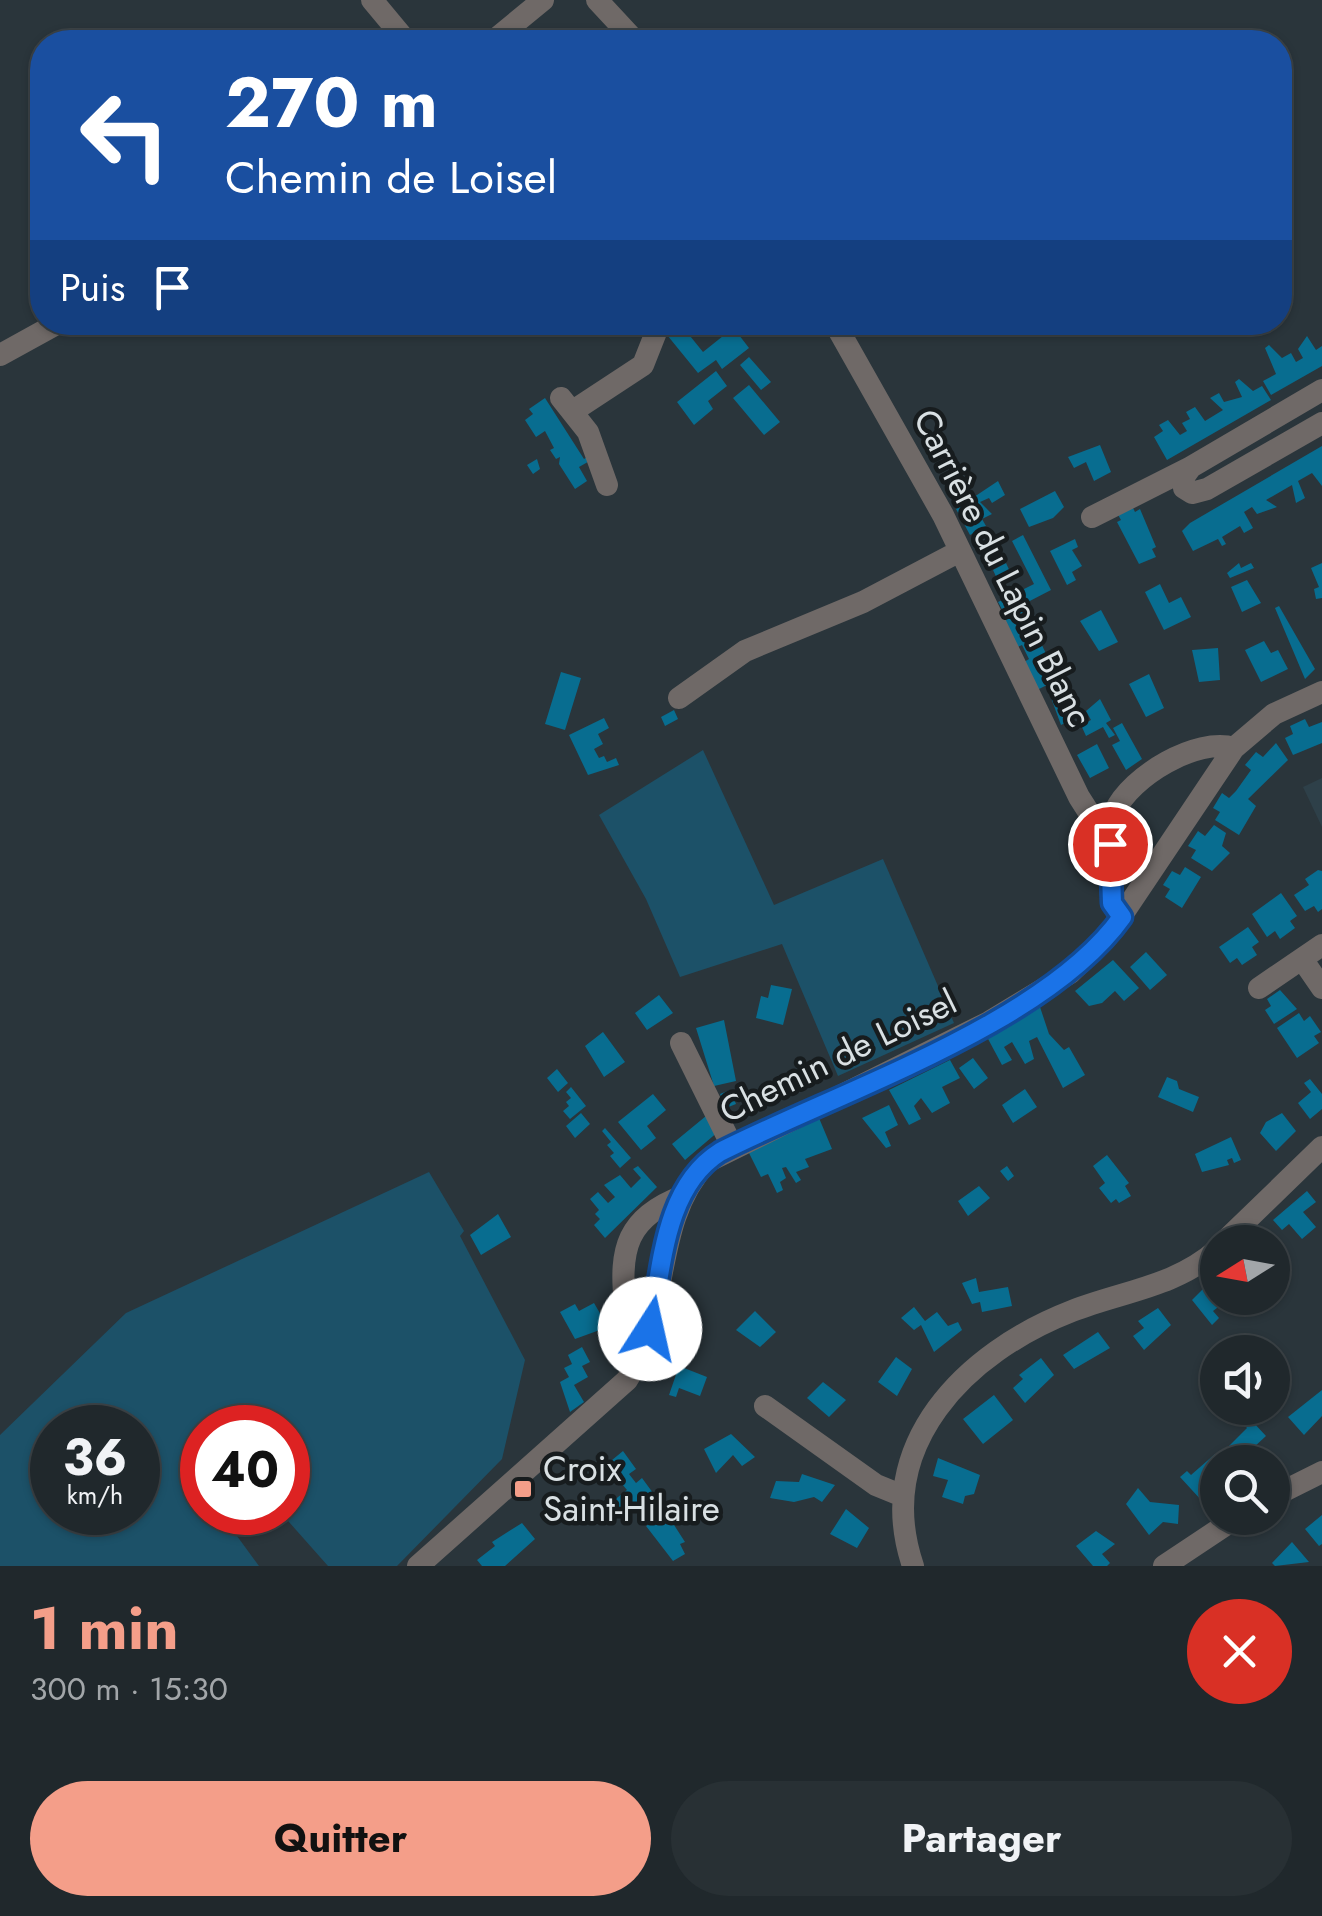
<!DOCTYPE html>
<html lang="fr">
<meta charset="utf-8">
<style>
:root{--surface:#20282c;--page:#283034;--text:#f1f3f6;--muted:#a2a6a9;--line:#3d4448;--accent:#f49e89}
body{margin:0;font-family:Jost,sans-serif;background:var(--page);color:var(--text);height:100vh;display:flex;flex-direction:column;font-size:38px;white-space:nowrap}
*{box-sizing:border-box;margin:0}
p{font-size:32px;color:var(--muted)}
.icon{flex:none;width:55px;height:55px;fill:none;stroke:currentColor;stroke-width:2;stroke-linecap:round;stroke-linejoin:round}
.map{position:relative;height:1566px;overflow:hidden}
.panel{display:flex;flex-direction:column;background:var(--surface);flex:1}
.panel>*{flex:none}
.banner{position:absolute;left:30px;top:30px;width:1262px;height:305px;border-radius:40px;box-shadow:0 2px 8px #0004,0 0 0 2px var(--line);background:#1a4fa0;color:#fff;overflow:hidden}
.needle{width:65px;rotate:259deg}
.controls{position:absolute;left:1200px;top:1225px;display:grid;gap:20px}
.controls a{display:grid;place-items:center;width:90px;height:90px;border-radius:50%;background:var(--surface);box-shadow:0 2px 8px #0004,0 0 0 2px var(--line);font-size:50px}
.speed{position:absolute;left:30px;top:1405px;display:flex;gap:20px;font-size:50px;font-weight:700;text-align:center}
.speed>*{display:grid;place-content:center;width:130px;height:130px;border-radius:50%;background:var(--surface);box-shadow:0 2px 8px #0004,0 0 0 2px var(--line);line-height:1}
.speed small{font-size:25px;font-weight:400}
.speed .limit{border:15px solid #d22;background:#fff;color:#111}
.pin{position:absolute;display:grid;place-items:center;width:85px;height:85px;color:#fff;margin:-42px;border:5px solid #fff;border-radius:50%;box-shadow:0 2px 10px #0007}
.me{position:absolute;width:110px;margin:-55px;rotate:10deg;stroke-linejoin:round;filter:drop-shadow(0 0 8px #0008)}
.turn{display:flex;align-items:center;gap:35px;height:210px;padding:0 30px;font-size:45px}
.turn .icon{width:130px;height:130px;stroke-width:2.5}
.turn b{display:block;font-size:70px;line-height:85px}
.then{display:flex;align-items:center;height:95px;padding:0 30px;background:#0003;gap:20px;font-size:38px}
.round{display:grid;place-items:center;flex:none;width:105px;height:105px;border-radius:52px;background:var(--page)}
.overview{display:flex;align-items:center;justify-content:space-between;height:170px;padding:0 30px}
h1{font-size:60px;font-weight:700;line-height:75px;color:var(--accent)}
.action{display:flex;gap:20px;margin-top:auto;padding:20px 30px}
.action a{flex:1;height:115px;border-radius:60px;background:var(--accent);color:#111;font-size:40px;font-weight:700;line-height:115px;text-align:center}
.action a+a{background:var(--page);color:var(--text)}
.map>svg:first-child{display:block}
</style>
<div class="map">
<svg width="1322" height="1566" viewBox="0 0 1322 1566">
<rect width="100%" height="100%" fill="#2a353b"/>
<path fill="#2e4049" d="M1322,778v49l-19,-40z"/>
<path fill="#1c5168" fill-rule="evenodd" d="M703,750l71,155 109,-46 71,164 -116,53 -56,-132 -102,33 -34,-78 -47,-84z
M429,1172l35,59 -4,5 65,124 -23,99 -105,107h-69l-47,-53 7,-1v-84h-86v84l57,1 -22,23 22,30h-259v-131l126,-122zM52,1428h86v84h-86z"/>
<path fill="#086d90" d="M672,322h24l-10,9 17,21 25,-20 -8,-10h9l20,26 -27,21 -6,-9 -18,13 -35,-43z
M1307,336l9,14 6,-4v20l-51,29 -8,-14 13,-7 -11,-26 4,-3 13,13 9,-5 5,9 7,-4 -5,-9z
M749,357l22,25 -10,8 -21,-25z
M716,371l11,15 -19,15 5,8 -19,16 -17,-23z
M1239,379l14,12 9,-5 9,14 -104,60 -13,-23 9,-6 -4,-6 9,-5 12,15 7,-4 -5,-8 8,-4 -4,-7 9,-5 10,14 18,-11 -13,-12 9,-5 5,9 18,-5 -7,-15z
M749,385l31,37 -16,13 -31,-37z
M545,398l39,61 8,-5 1,5 -14,8 8,14 -12,8 -16,-25 1,-7 -4,2 -6,-9 4,-2 -9,-17 -9,6 -11,-17 8,-6 -4,-5z
M1100,445l11,27 -17,9 -8,-19 -12,6 -6,-11z
M1322,446v40l-10,-13 -14,8 7,17 -9,5 -4,-18 -26,15 11,7 -20,7 -5,-7 -8,5 9,16 -9,5 -4,-7 -18,11 4,7 -4,2 -4,-7 -25,12 -11,-20 8,-8z
M537,459l3,10 -7,5 -6,-9z
M998,481l7,14 -13,8 -3,-5 -9,4 12,12 -10,5 4,7 -16,9 -14,-26z
M1055,491l9,16 -11,11 -24,9 -9,-18z
M1132,506l3,6 5,-3 16,38 -4,2 4,8 -17,7 -22,-42 4,-2 -4,-7z
M1023,535l28,55 -27,14 3,7 -12,5 12,26 11,-5 14,29 -6,3 7,13 -16,8 -13,-28 5,-3 -7,-14 -11,5 -16,-32 9,-5 -6,-11 36,-18 -22,-43z
M1075,539l3,8 -6,3 10,16 -10,6 4,8 -9,5 -17,-34z
M1006,563l6,13 -13,7 -6,-13z
M1239,563l2,5 10,-5 3,5 -24,10 -3,-5z
M1322,563v35l-6,1 -2,-10 5,-2 -8,-19z
M1247,580l14,23 -19,9 -11,-25z
M1160,584l9,19 12,-6 10,20 -27,13 -19,-38z
M1279,606l36,63 -10,10 -30,-71z
M1101,610l17,32 -19,9 -19,-30z
M1264,641l7,12 7,-3 10,19 -27,13 -16,-32z
M1218,648l2,32 -21,2 -7,-32z
M561,672l20,6 -16,52 -20,-6z
M1149,674l15,34 -18,9 -17,-33z
M1069,686l14,28 -22,11 -11,-30z
M1100,699l11,21 -5,3 9,12 -6,3 -6,-11 -17,9 -5,-11 10,-5 -5,-9z
M674,710l4,9 -13,7 -4,-9z
M604,718l5,10 -11,6 5,10 -9,5 5,9 5,-2 3,6 9,-4 3,7 -31,10 -19,-40z
M1305,719l4,8 13,-5v21l-29,12 -8,-17 8,-4 -3,-8z
M1122,723l20,36 -16,11 -14,-25 8,-4 -7,-13z
M1276,743l12,17 -40,39 8,7 -17,29 -24,-15 5,-8 -7,-4 9,-15 7,5 7,-7 15,-21 -6,-5 11,-13 7,5z
M1097,744l12,24 -19,10 -13,-23z
M1214,825l12,8 -4,13 8,7 -18,18 -21,-13 5,-8 -8,-4 10,-15 7,5z
M1185,867l16,10 -19,31 -17,-11 5,-8 -7,-4 9,-14 8,4z
M1318,870l4,1v38l-4,3 -4,-6 -9,5 -11,-16 15,-10 -4,-6z
M1281,893l16,23 -7,5 5,7 -15,11 -5,-8 -8,6 -15,-23z
M1248,927l11,15 -7,5 5,8 -15,10 -5,-7 -7,5 -11,-16z
M1146,952l21,23 -17,15 -20,-23z
M1113,960l26,28 -15,13 -9,-10 -13,12 -13,3 -14,-15z
M771,985l21,4 -9,36 -27,-7 5,-22 7,2z
M1280,990l17,19 -23,15 -9,-14 6,-4 -4,-7z
M659,995l14,18 -26,17 -12,-17z
M1040,1007l9,27 15,16 5,-3 16,28 -22,13 -26,-51 -8,4 5,18 -9,5 -13,-22 -8,5 8,13 -10,5 -15,-28z
M1299,1013l5,8 6,-5 11,16 -7,4 5,7 -22,15 -20,-30z
M724,1020l12,61 -22,5 -18,-58z
M603,1032l22,30 -21,15 -19,-31z
M973,1058l15,20 -14,11 -15,-21z
M950,1060l10,18 -18,9 8,16 -18,10 -11,-15 -7,8 7,13 -12,6 -20,-35z
M557,1069l11,14 -10,9 -11,-14z
M1167,1077l10,4 2,8 20,8 -6,15 -35,-15z
M1310,1079l12,15v15l-12,10 -12,-16 13,-11 -7,-9z
M571,1087l15,19 -16,13 -7,-8 6,-5 -3,-4 5,-4 -5,-6z
M1025,1089l12,18 -24,16 -11,-18z
M730,1090l6,14 -10,4 -6,-14z
M653,1094l13,16 -19,16 9,12 -15,12 -23,-28z
M889,1105l9,20 -13,7 6,14 -5,2 -24,-30z
M581,1113l9,11 -15,14 -9,-12z
M1282,1113l14,18 -20,20 -16,-18 6,-11z
M706,1116l13,15 -34,29 -13,-16z
M819,1118l13,31 -27,10 4,8 -13,5 5,8 -5,3 -10,-16 -4,1 4,10 -6,4 3,8 -6,3 -9,-19 -7,3 -13,-26z
M605,1128l26,30 -11,10 -10,-12 4,-3 -7,-8 4,-3 -9,-11z
M1231,1137l10,23 -7,3 -2,-5 -5,2 2,5 -27,7 -7,-18z
M1107,1155l22,28 -4,3 6,10 -12,7 -3,-4 -5,4 -12,-15 6,-5 -12,-17z
M638,1166l19,21 -52,51 -11,-13 6,-6 -5,-5 4,-4 -9,-11 8,-7 10,11 7,-6 -11,-12 16,-10 11,13 10,-10 -8,-9z
M1007,1166l7,10 -6,5 -8,-10z
M979,1186l11,12 -22,18 -10,-15z
M1307,1191l9,11 -13,10 13,15 -14,12 -13,-15 -7,6 -9,-10z
M498,1214l13,23 -30,18 -11,-20z
M1266,1235l14,14 -8,8v-15h-13z
M1218,1274v24h12l-17,13 6,7 -7,7 -20,-25z
M976,1278l3,14 29,-5 4,19 -30,6 -2,-10 -8,2 -10,-21z
M594,1303l14,24 -33,12 -15,-27 15,-8 4,7z
M914,1307l11,14 12,-9 11,14 10,-4 4,8 -28,22 -13,-27 -7,5 -13,-12z
M1158,1308l13,17 -27,25 -11,-14 11,-8 -6,-7z
M755,1311l21,21 -16,15 -24,-17z
M1098,1332l12,16 -36,21 -11,-14z
M582,1347l8,15 -8,4 6,11 -14,8 10,17 -14,10 -10,-30 9,-5 -5,-9 8,-4 -4,-9z
M896,1357l16,12 -15,27 -19,-14z
M1041,1358l13,17 -29,28 -12,-15 10,-9 -4,-4z
M679,1366l28,11 -7,19 -21,-8 -3,9 -7,-2z
M823,1382l23,18 -17,17 -22,-19z
M1322,1390v26l-18,19 -16,-18z
M994,1395l19,25 -30,24 -20,-25z
M1250,1411l9,4 -7,6 14,15 -13,12 6,8 -12,6 -18,-16 18,-18 -7,-8z
M731,1434l24,23 -13,9 -9,-11 -17,18 -12,-24z
M623,1451l13,18 -7,5 7,9 6,-5 11,15 -29,22 -11,-14 14,-11 -21,-25z
M1215,1454l7,8h-4v22l-16,17 -22,-24 7,-6 4,4z
M938,1458l42,17 -6,19 -9,2 -2,8 -21,-7 6,-17 -15,-4z
M802,1474l33,11 -13,17 -8,-5 -20,5 -24,-4 6,-17 23,1z
M1138,1488l12,14 29,3 -1,19 -15,-2 -14,13 -23,-31z
M846,1509l23,19 -12,20 -27,-14z
M667,1514l18,28 -5,2 5,10 -12,7 -27,-35z
M1322,1515v29l-3,2 -14,-17z
M522,1523l13,16 -30,27h-23l-5,-6 18,-14 -3,-4z
M1096,1531l19,13 -13,10 8,9 -3,3h-14l-17,-20z
M1292,1542l17,20 -34,4 -3,-3z"/>
<g fill="none" stroke-linecap="round" stroke-linejoin="round">
<path stroke="#6f6967" stroke-width="22" d="M372,0l35,42
M597,0l39,42
M492,42l51,-42
M834,322l109,193 136,282 30,47
M0,355l60,-33
M1322,390l-131,77 -8,11 1,10 8,5 15,-4 115,-66
M561,398l27,34 19,53
M573,411l70,-46 17,-43
M1092,517l99,-50
M679,698l66,-47 118,-49 97,-51
M1122,917c-14,-11 -11,-27 -12,-44 0,-20 -4,-43 5,-62 16,-35 82,-74 119,-63
M1302,959l20,29
M1259,988l63,-43
M681,1043l51,103
M1224,1242l98,-95
M642,1356c-13,-17 -15,-31 -17,-52 -6,-55 2,-87 58,-108
M765,1406l111,79 27,11
M1272,1497l50,-25
M418,1566l209,-186c45,-67 23,-156 80,-218l282,-140 81,-49 38,-37 126,-188 40,-34 48,-22
M913,1566c-41,-121 53,-214 159,-255 51,-20 103,-24 146,-62
M1164,1566l72,-48"/>
</g>
<g fill="none" stroke-linecap="round" stroke-linejoin="round">
<g stroke="#114b97" stroke-width="25">
<path id="route" d="M650,1329c12,-59 13,-141 70,-177 118,-60 326,-128 402,-235l-10,-14 -2,-59"/>
</g>
<use href="#route" stroke="#1a73e8" stroke-width="18"/>
</g>
<rect fill="#f49e89" stroke="#171c1e" stroke-width="4" x="513" y="1479" width="20" height="20" rx="5"/>
<g text-anchor="middle" stroke-width="9" stroke-linejoin="round" paint-order="stroke">
<g font-size="35" fill="#d9e0e3" stroke="#171c1e">
<text transform="translate(1003 568) rotate(63)" y="12">Carrière du Lapin Blanc</text>
<text transform="translate(838 1056) rotate(-26)" y="12">Chemin de Loisel</text>
</g>
<g font-size="35" fill="#d9e0e3" stroke="#171c1e" text-anchor="start">
<text x="543" y="1481">Croix<tspan x="543" dy="40">Saint-Hilaire</tspan></text>
</g>
</g>
</svg>
<div class="controls">
<a><svg class="needle" viewBox="-14 -14 28 28"><path d="M0-13l5 13h-10z" fill="#e53935"/><path d="M0 13l5-13h-10z" fill="#a2a6a9"/></svg></a>
<a><svg class="icon" aria-label="sound" viewBox="0 0 24 24"><path d="M4 9h4l5-4v14l-5-4H4zM17 9q2 3 0 6"/></svg></a>
<a><svg class="icon" aria-label="search" viewBox="0 0 24 24"><circle cx="10" cy="10" r="6"/><path d="M15 15l6 6"/></svg></a>
</div>
<div class="speed"><div>36<small>km/h</small></div><div class="limit">40</div></div>
<div class="pin" style="left:1110px;top:844px;background:#d93025"><svg class="icon" aria-label="arrive" viewBox="0 0 24 24"><path d="M6 21V4h12l-3 4 3 4H6"/></svg></div>
<svg class="me" style="left:650px;top:1329px" viewBox="-20 -20 40 40"><circle r="19" fill="#fff"/><path d="M0-13L10 11 0 6-10 11z" fill="#1a73e8"/></svg>
<div class="banner">
<div class="turn"><svg class="icon" aria-label="left" viewBox="0 0 24 24"><path d="M17 20v-9H6M10 6l-5 5 5 5"/></svg><div><b>270 m</b>Chemin de Loisel</div></div>
<div class="then">Puis<svg class="icon" aria-label="arrive" viewBox="0 0 24 24"><path d="M6 21V4h12l-3 4 3 4H6"/></svg></div>
</div>
</div>
<section class="panel">
<div class="overview"><div><h1>1 min</h1><p>300 m · 15:30</p></div><a class="round" style="background:#d93025;color:#fff"><svg class="icon" aria-label="close" viewBox="0 0 24 24"><path d="M6 6l12 12M18 6L6 18"/></svg></a></div>
<div class="action"><a>Quitter</a><a>Partager</a></div>
</section>
